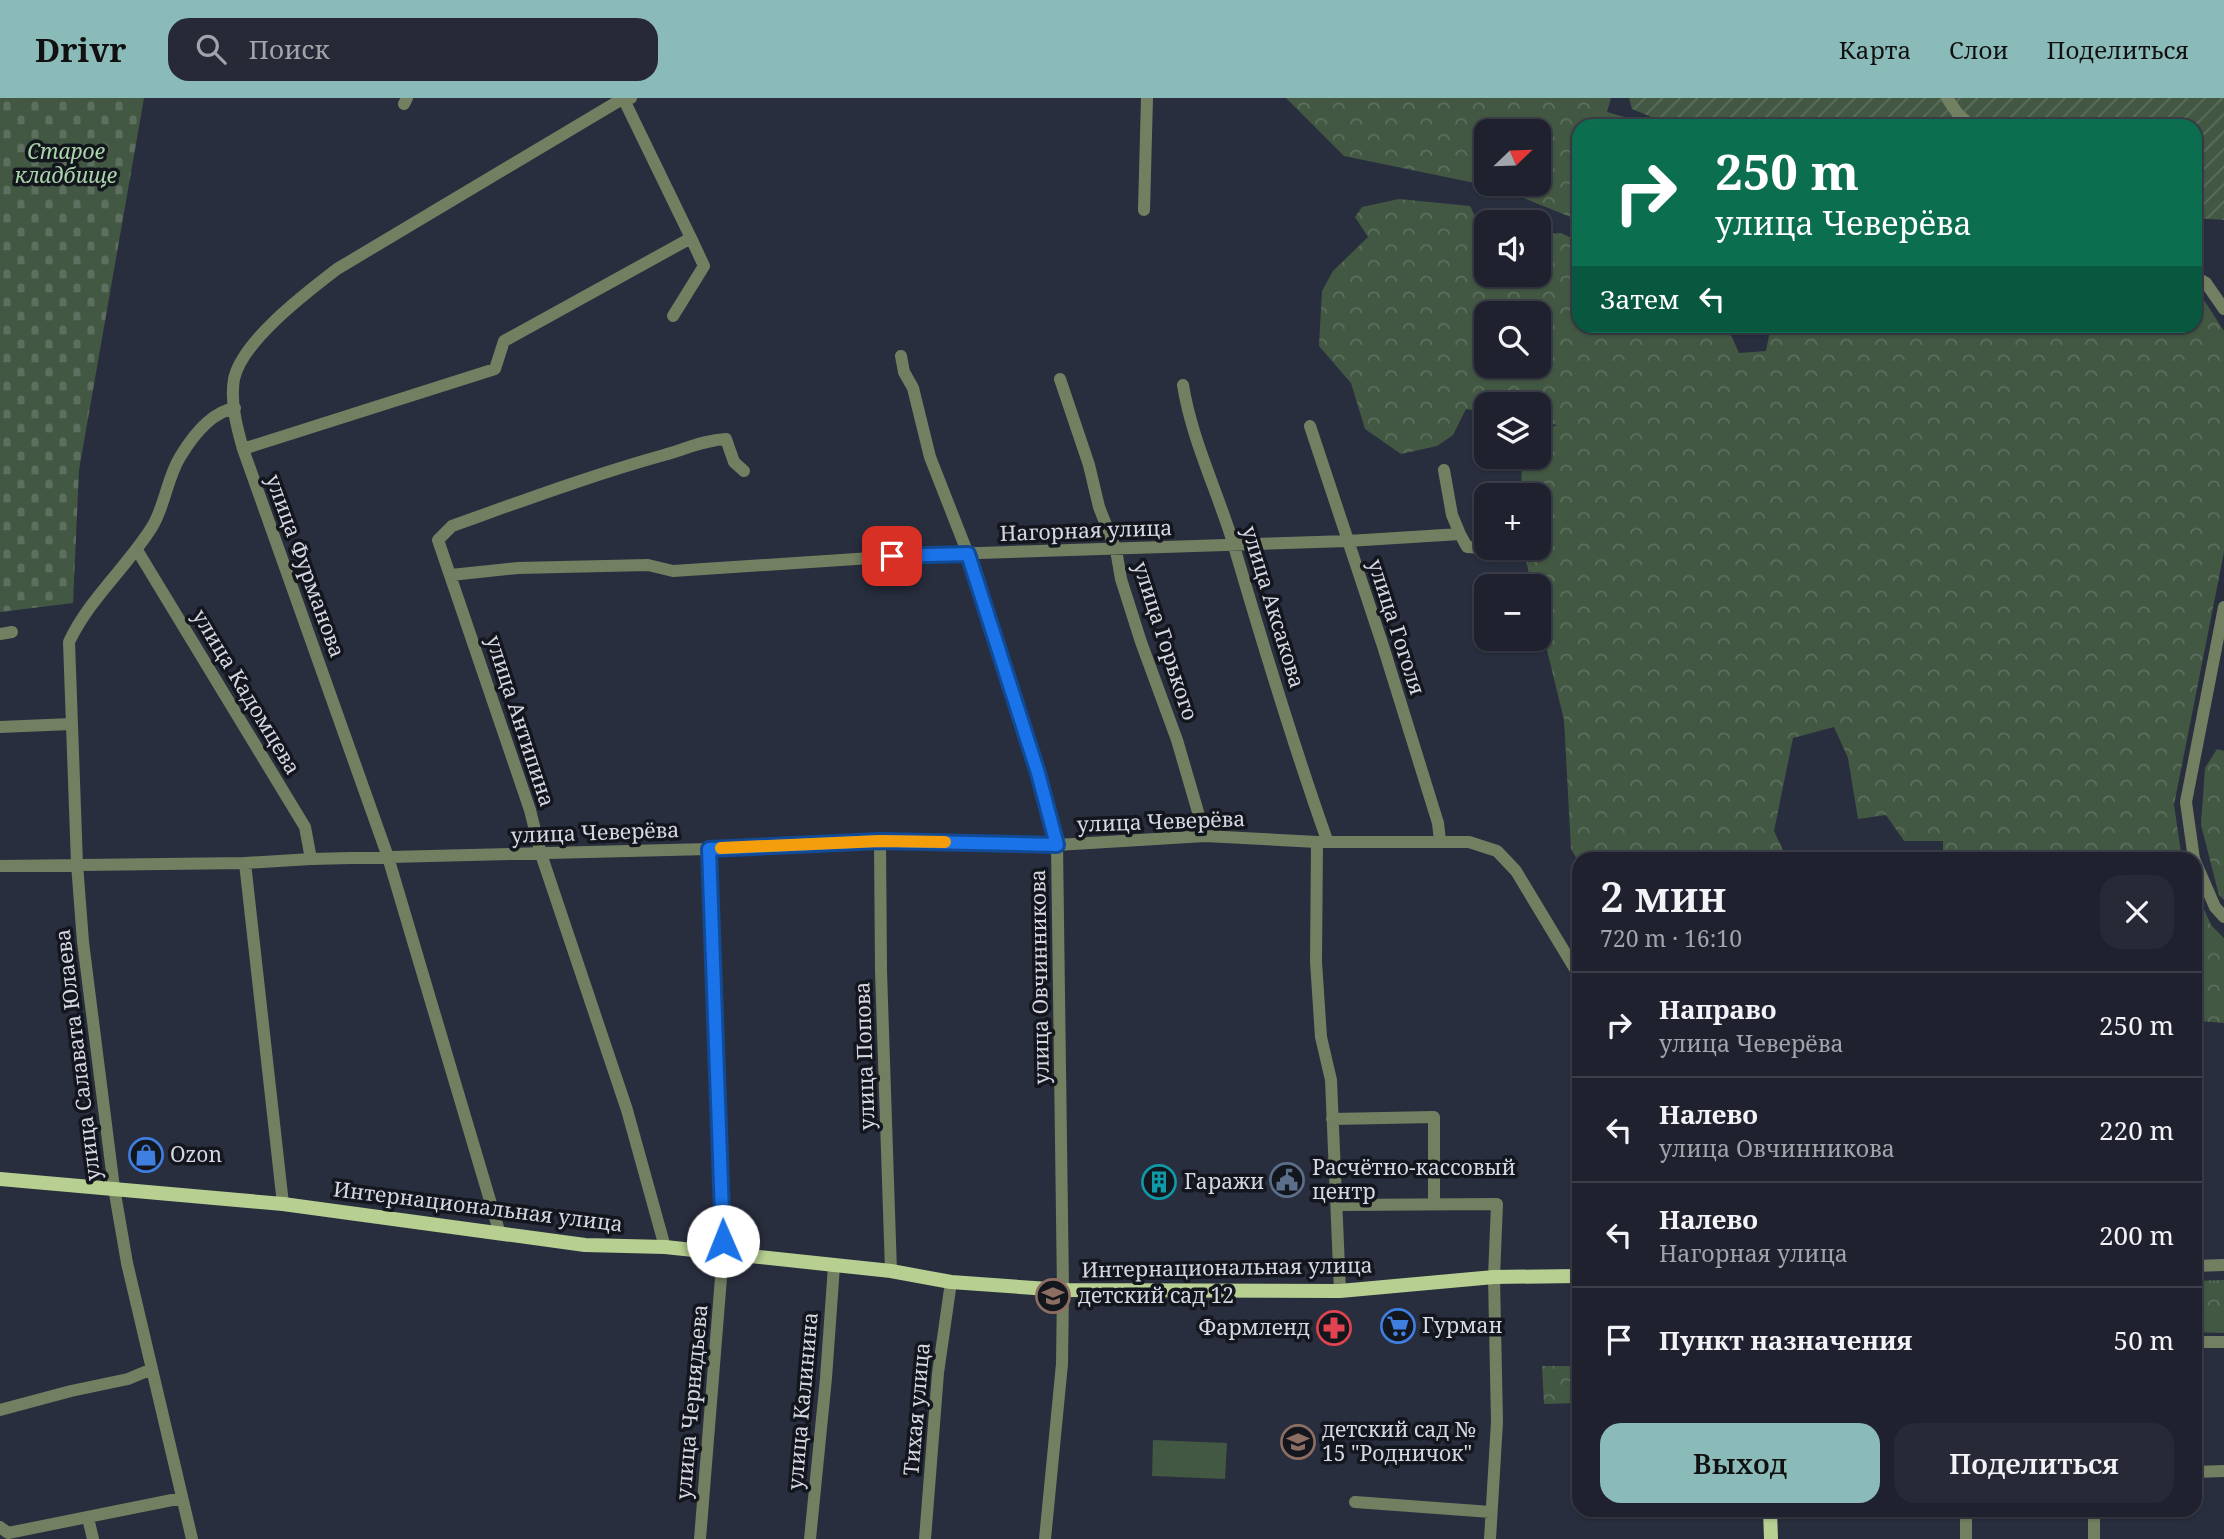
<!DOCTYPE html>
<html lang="ru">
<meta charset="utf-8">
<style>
:root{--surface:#1f222e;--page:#272a36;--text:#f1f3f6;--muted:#a1a4aa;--line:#3c3f4a;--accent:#8bbbb9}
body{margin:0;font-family:"Noto Serif",serif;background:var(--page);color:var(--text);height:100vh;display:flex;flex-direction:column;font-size:26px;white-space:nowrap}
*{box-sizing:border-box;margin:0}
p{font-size:23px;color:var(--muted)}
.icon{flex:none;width:38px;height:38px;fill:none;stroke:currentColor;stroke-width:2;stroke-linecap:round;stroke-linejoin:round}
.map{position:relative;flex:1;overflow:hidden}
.panel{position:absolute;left:1572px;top:754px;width:630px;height:665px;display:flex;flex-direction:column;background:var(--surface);border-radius:21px;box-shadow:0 2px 5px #0004,0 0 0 2px var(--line)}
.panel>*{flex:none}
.top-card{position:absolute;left:1572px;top:21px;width:630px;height:214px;border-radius:21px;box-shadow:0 2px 5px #0004,0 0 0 2px var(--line);background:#0b6e4f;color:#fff;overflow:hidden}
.needle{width:46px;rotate:67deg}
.fabs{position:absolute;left:1474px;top:21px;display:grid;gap:14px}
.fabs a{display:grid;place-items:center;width:77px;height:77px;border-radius:14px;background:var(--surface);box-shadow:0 2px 5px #0004,0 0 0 2px var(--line);font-size:35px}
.pin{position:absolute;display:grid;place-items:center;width:60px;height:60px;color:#fff;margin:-30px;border-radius:14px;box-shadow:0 4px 10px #0006}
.me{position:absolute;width:77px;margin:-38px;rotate:359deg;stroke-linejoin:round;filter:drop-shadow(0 0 5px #0008)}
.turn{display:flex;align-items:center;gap:24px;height:147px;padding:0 28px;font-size:32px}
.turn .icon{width:91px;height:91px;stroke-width:2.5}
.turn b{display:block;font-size:49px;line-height:60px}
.then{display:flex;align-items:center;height:66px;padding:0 28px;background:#0003;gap:14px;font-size:26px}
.round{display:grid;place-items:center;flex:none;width:74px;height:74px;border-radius:21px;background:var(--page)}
.head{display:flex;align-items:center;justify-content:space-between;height:119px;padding:0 28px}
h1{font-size:42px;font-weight:600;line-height:52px}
.cta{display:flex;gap:14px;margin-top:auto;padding:14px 28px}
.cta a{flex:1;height:80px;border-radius:21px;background:var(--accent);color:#111;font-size:28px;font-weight:600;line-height:80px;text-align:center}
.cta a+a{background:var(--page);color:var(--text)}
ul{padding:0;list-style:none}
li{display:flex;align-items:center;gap:21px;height:105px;padding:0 28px;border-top:2px solid var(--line)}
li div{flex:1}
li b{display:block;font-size:26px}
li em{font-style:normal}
header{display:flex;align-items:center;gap:42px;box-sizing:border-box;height:98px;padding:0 35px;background:var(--accent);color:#111}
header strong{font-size:33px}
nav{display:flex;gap:38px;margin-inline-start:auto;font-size:24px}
.search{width:490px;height:63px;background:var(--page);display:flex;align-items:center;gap:18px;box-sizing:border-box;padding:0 24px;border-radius:21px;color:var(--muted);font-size:26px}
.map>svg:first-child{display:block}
</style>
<header>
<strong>Drivr</strong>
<div class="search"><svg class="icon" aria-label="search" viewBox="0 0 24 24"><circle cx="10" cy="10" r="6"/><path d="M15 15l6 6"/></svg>Поиск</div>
<nav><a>Карта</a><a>Слои</a><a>Поделиться</a></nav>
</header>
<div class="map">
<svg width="2224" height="1441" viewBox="0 0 2224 1441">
<defs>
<pattern id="grass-tufts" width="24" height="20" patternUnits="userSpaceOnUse" patternTransform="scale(1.75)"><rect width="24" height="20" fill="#435843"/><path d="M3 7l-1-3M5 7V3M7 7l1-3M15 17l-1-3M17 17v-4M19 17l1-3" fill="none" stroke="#5d6f5e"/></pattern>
<pattern id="forest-crowns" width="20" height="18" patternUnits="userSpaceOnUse" patternTransform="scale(1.75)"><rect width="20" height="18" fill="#435843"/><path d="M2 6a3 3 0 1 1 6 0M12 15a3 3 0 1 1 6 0" fill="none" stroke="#5d6f5e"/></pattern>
<pattern id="cemetery-stones" width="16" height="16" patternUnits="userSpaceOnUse" patternTransform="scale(1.75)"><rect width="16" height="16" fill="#435843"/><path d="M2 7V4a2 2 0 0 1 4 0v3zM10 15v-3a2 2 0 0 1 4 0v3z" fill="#5d6f5e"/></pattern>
<pattern id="garden-furrows" width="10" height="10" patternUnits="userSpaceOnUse" patternTransform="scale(1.75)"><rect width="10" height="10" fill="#435843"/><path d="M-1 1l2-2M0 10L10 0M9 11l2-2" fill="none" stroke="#5d6f5e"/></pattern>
</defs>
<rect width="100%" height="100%" fill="#292e3e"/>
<path fill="url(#grass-tufts)" d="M2224,1182v53l-29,-1v-51z"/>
<path fill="url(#forest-crowns)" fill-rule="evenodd" d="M1286,0h325l-4,14 49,14h-78v94l-79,-32 -155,-32zM1486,33h52v53h-52z
M1399,101l71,7 16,33v36h52v-40l23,-2 17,8v85h149l12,27 27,-2 5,-25h423l1,-36 5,4 24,37v221l-50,253 8,54h-239v-18h-39l-18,-26 -28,4 -10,-61 -14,-31 -41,11 -19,93 13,28 -209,2 -7,-12 -7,-129 -26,-107v-27h-6l-9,-38h15v-53h-17l1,-38h16v-24l19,-8 -19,-4v-17h-52v8l-20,-3 -13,26 -16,11 -36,8 -36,-25 -14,-46 -32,-37 3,-55 11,-20 35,-34 -13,-20 7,-10zM1538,215v53h-52v-53z
M2217,651l7,2v149l-5,-5 -18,-70 4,-57z
M2194,789l17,38 13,13v85l-25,-2 -4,-7z
M2220,1192h4v34l-6,-5 -18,8 -5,-6v-30l6,2 7,6z
M1542,1268h36v37l-34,1z"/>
<path fill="url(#cemetery-stones)" d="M0,0h144l-65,372 -6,133 -73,9z"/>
<path fill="url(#garden-furrows)" d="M1629,0h595v122l-29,-2 -1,-92h-521l-41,-17z"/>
<path fill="#435843" d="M1153,1342l74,3 -2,36 -73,-3z"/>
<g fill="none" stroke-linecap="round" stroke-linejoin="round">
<path stroke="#737f61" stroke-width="12" d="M1947,0l11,16 13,12
M404,6l3,-6
M1144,112l3,-112
M2194,178l12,7 18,26
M673,218l31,-50 -13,-28
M901,258l3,16 9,16 17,69 38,97 70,219 19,72 6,445 -1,74 -17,175
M1060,281l29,86 10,42 17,43 5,29 20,63 36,98 28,96
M1183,287c9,56 35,107 51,161 29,99 59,198 93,294
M1310,328l73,220 55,177 2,18
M243,351l252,-80 9,-28 187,-103 -67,-138
M1444,372l8,45 8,19
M137,452l168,277 6,32
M451,477l67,-7 130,-3 25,6 243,-16 432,-14 112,-7 7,13 39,2
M0,536l12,-2
M0,629l71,-3
M880,743l1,130 10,300
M1317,744l-1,120 5,75 10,43 9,211
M2194,761l-8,-57 38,-195
M2194,761l21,48 9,10
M245,765l38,341
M0,768l245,-3 66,-4 398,-10 171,-8 177,4 148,-9 112,6h152l28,9 19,20 62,103
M1332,1021l102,-2v87
M1337,1107l160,-1 -3,73 3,145 -7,117
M500,1136l-112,-377 -145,-408c-6,-21 -13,-47 -9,-70 8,-38 73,-87 103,-110l280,-167 14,-4
M665,1149l-38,-137 -86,-256 -11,-44 -92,-270 14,-14c70,-25 140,-51 212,-71 22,-6 40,-15 62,-16l8,23 10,9
M2194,1168l30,-1
M2194,1244h30
M0,1312l71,-19 57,-12 24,-10
M2194,1374l30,-1
M1355,1404l136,10
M1966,1412v29
M2094,1412v29
M88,1420l5,21
M0,1429l8,6 174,-35
M192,1441l-65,-276 -13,-75 -31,-246 -6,-78 -8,-222c20,-43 58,-75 83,-115 13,-21 15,-49 28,-70 12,-20 31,-45 55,-49
M700,1441l23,-286 -14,-404
M810,1441l16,-161 8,-112
M925,1441l13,-166 13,-91"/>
<path stroke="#b7d091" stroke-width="14" d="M0,1081l283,25 302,41 80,2 226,24 60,11 112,8 277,1 154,-14 84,-1
M1770,1412l1,29"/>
</g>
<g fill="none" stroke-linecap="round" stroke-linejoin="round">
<g stroke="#114b97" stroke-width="18">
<path id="route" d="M723,1143l-14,-392 171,-8 177,4 -19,-72 -70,-219 -76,2"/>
</g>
<use href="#route" stroke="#1a73e8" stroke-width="12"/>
<path stroke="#f59e0b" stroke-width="12" d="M721,750l159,-7 65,1"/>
</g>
<defs>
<g id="shop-ring" transform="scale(1.75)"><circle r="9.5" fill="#14161e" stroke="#3f7fe0" stroke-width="1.5"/><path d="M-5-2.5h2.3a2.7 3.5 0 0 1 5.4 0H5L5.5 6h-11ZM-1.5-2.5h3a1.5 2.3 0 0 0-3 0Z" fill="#3f7fe0"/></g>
<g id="civic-ring" transform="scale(1.75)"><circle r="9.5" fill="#14161e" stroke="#5c6f8a" stroke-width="1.5"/><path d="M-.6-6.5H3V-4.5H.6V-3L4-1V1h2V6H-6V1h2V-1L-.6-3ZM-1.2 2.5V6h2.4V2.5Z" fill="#5c6f8a"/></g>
<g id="building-ring" transform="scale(1.75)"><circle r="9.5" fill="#14161e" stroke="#0f9aa8" stroke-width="1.5"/><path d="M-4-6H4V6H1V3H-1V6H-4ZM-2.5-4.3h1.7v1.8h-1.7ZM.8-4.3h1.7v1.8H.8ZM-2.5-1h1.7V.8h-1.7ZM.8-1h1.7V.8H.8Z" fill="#0f9aa8"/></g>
<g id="school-ring" transform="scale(1.75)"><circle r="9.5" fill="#14161e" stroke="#8d6e63" stroke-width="1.5"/><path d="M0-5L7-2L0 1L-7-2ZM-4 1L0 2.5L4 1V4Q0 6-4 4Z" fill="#8d6e63"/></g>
<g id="supermarket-ring" transform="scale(1.75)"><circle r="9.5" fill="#14161e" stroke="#3f7fe0" stroke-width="1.5"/><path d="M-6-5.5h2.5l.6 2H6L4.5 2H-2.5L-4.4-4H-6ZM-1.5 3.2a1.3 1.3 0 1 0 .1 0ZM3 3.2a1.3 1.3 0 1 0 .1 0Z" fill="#3f7fe0"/></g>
<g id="pharmacy-ring" transform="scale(1.75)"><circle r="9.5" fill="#14161e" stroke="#e0444e" stroke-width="1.5"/><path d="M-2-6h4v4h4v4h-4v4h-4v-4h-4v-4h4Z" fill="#e0444e"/></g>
</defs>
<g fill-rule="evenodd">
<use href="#shop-ring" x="146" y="1057"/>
<use href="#civic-ring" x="1287" y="1082"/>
<use href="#building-ring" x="1159" y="1084"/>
<use href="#school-ring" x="1053" y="1198"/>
<use href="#supermarket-ring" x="1398" y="1228"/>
<use href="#pharmacy-ring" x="1334" y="1230"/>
<use href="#school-ring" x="1298" y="1344"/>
</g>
<g text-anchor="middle" stroke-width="7" stroke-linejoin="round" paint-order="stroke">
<g font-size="21" font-style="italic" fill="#aad5aa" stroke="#14161e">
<text x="66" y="61">Старое<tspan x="66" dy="24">кладбище</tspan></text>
</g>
<g font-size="21" fill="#d5d8e3" stroke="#14161e">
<text transform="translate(1086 433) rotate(-2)" y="7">Нагорная улица</text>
<text transform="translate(305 468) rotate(70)" y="7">улица Фурманова</text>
<text transform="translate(1273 509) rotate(73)" y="7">улица Аксакова</text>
<text transform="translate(1396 529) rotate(72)" y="7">улица Гоголя</text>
<text transform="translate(1165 543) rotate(72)" y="7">улица Горького</text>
<text transform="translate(246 594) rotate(59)" y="7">улица Кадомцева</text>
<text transform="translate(520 623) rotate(72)" y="7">улица Антипина</text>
<text transform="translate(1161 724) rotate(-2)" y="7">улица Чеверёва</text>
<text transform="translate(595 735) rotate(-2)" y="7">улица Чеверёва</text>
<text transform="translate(1040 879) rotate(-91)" y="7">улица Овчинникова</text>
<text transform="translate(78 957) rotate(-97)" y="7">улица Салавата Юлаева</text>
<text transform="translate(865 958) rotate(-92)" y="7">улица Попова</text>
<text transform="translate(478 1109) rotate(7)" y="7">Интернациональная улица</text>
<text transform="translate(1227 1170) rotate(-1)" y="7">Интернациональная улица</text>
<text transform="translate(803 1303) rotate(-85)" y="7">улица Калинина</text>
<text transform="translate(692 1304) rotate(-85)" y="7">улица Чернядьева</text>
<text transform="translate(917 1311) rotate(-85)" y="7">Тихая улица</text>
</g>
<g font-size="21" fill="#d5d8e3" stroke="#14161e" text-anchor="start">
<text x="170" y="1064">Ozon</text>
<text x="1312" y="1077">Расчётно-кассовый<tspan x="1312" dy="24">центр</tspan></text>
<text x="1184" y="1091">Гаражи</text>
<text x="1078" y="1205">детский сад 12</text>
<text x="1422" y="1235">Гурман</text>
<text x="1310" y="1237" text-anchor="end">Фармленд</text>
<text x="1322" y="1339">детский сад №<tspan x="1322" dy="24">15 "Родничок"</tspan></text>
</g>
</g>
</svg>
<div class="fabs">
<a><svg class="needle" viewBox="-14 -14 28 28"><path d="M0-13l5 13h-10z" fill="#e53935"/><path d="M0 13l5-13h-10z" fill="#a1a4aa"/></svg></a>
<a><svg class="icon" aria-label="sound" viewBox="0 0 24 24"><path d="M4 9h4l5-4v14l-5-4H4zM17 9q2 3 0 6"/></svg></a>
<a><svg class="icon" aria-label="search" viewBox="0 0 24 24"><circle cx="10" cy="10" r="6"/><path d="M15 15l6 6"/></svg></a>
<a><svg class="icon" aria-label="layers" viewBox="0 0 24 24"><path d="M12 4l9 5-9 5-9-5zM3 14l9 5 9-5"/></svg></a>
<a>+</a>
<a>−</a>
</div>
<div class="pin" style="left:892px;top:458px;background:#d93025"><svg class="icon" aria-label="arrive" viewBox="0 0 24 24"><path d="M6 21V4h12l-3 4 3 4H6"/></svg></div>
<svg class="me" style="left:723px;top:1143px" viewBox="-20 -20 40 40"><circle r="19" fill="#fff"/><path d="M0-13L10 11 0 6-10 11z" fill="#1a73e8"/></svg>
<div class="top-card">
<div class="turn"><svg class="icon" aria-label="right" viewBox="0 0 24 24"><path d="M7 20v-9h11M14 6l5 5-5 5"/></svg><div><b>250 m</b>улица Чеверёва</div></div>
<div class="then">Затем<svg class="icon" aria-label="left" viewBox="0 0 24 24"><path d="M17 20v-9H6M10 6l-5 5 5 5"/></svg></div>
</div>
<section class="panel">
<div class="head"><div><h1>2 мин</h1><p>720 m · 16:10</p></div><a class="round"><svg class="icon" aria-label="close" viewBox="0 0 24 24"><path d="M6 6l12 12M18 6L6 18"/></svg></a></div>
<ul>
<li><svg class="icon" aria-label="right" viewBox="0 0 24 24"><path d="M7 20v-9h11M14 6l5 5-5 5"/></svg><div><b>Направо</b><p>улица Чеверёва</p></div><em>250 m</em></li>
<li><svg class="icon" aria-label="left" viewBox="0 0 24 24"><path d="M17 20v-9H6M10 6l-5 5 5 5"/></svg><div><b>Налево</b><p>улица Овчинникова</p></div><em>220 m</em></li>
<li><svg class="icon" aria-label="left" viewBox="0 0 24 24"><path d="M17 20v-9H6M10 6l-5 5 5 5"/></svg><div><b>Налево</b><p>Нагорная улица</p></div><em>200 m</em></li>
<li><svg class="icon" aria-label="arrive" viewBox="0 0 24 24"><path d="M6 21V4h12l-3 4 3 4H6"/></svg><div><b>Пункт назначения</b></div><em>50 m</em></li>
</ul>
<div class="cta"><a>Выход</a><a>Поделиться</a></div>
</section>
</div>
